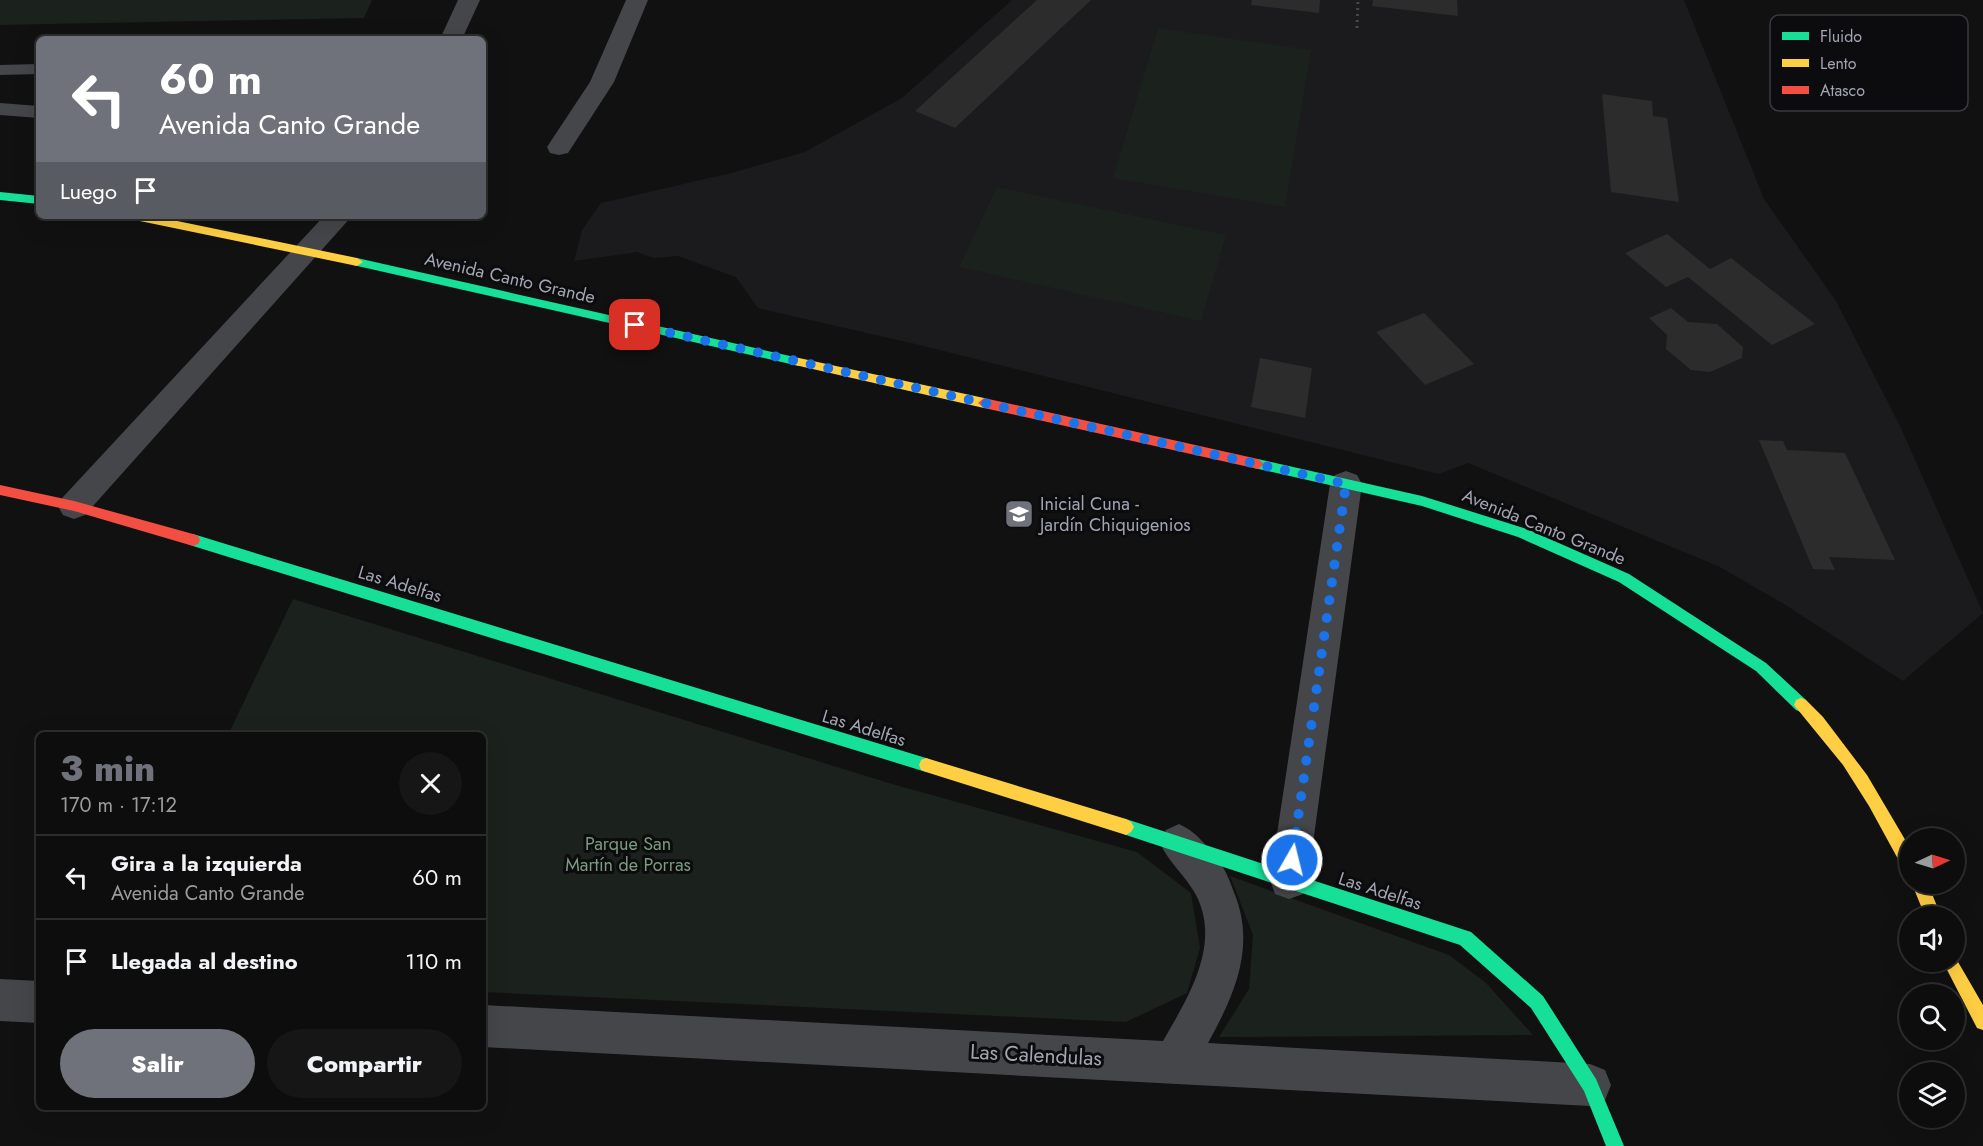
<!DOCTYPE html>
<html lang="es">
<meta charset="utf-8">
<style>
:root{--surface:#0d0d0d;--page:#161616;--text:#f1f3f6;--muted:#9a9c9d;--line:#2d2d2e;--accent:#6f727a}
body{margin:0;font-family:Jost,sans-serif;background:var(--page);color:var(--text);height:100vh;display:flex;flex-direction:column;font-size:22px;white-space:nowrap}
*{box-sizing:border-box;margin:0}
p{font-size:20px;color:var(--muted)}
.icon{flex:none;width:33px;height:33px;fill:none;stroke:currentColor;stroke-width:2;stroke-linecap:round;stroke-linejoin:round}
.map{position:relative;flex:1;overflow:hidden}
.drawer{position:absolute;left:36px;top:732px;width:450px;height:378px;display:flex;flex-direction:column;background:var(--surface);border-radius:9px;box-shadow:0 6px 24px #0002,0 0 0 2px var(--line)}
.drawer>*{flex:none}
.top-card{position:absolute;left:36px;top:36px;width:450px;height:183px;border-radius:9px;box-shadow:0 6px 24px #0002,0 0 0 2px var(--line);background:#6f727a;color:#fff;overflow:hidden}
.needle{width:39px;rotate:86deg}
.tools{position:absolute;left:1899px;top:828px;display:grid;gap:12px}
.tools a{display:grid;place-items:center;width:66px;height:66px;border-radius:50%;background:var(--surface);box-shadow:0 6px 24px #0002,0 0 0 2px var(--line);font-size:30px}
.pin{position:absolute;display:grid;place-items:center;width:51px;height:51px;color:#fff;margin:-26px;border-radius:12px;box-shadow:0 3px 9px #0006}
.me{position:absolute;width:66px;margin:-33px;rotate:8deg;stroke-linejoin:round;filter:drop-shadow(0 0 4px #0008)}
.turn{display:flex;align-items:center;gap:21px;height:126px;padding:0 24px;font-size:27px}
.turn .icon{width:78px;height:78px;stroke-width:2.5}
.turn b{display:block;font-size:42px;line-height:51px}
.then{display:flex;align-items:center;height:57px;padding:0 24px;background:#0003;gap:12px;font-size:22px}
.round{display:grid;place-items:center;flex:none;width:63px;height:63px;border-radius:32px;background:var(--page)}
.headline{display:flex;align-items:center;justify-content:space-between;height:102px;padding:0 24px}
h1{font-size:36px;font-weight:800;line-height:45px;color:var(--accent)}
.primary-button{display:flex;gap:12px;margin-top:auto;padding:12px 24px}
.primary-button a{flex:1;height:69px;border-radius:36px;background:var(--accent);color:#fff;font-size:24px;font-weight:800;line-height:69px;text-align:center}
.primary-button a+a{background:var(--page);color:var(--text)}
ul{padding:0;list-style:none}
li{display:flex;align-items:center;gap:18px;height:84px;padding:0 24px;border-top:2px solid var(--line)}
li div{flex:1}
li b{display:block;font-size:22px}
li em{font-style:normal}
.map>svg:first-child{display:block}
</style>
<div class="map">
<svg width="1983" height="1146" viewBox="0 0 1983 1146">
<rect width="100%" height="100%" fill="#111"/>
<path fill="#1b1b1d" d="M1012,0h672l80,199 72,102 64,125 83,187 -80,68 -119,-77 -66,-38 -250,-103 -29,11 -524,-130 -157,-36 -22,-31 -58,-21 -24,2 -17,-6 -63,9 8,-31 19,-27 130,-30 74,-21 97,-54z"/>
<path fill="#1b211c" d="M0,0h372l-8,18 -364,7z
M1158,28l153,22 -26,157 -172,-29z
M997,187l229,48 -25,86 -242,-54z
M293,599l599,185 245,68 54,41 9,55 -13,45 -61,29 -643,-30v-257h-255z
M1230,876l219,79 37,28 47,52 -314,2 30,-48 4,-54z"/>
<path fill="#2c2c2c" d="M1037,0h54l-136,128 -40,-17z
M1252,0h68l-1,13 -68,-8z
M1373,0h84l1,16 -86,-10z
M1602,94l50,7 1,15 14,2 12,84 -68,-10z
M1667,234l43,35 21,-11 84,66 -43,21 -84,-68 -22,10 -41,-34z
M1671,308l17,14 29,2 26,23 -1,11 -32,14 -19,-2 -25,-21 1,-14 -18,-17z
M1424,313l50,51 -49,21 -49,-53z
M1260,358l52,10 -7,50 -54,-11z
M1759,440l24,1 4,9 58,3 50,107 -66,-3 6,13 -22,-1z"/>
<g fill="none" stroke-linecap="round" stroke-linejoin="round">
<path stroke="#47484b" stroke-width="3" stroke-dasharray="2 4" stroke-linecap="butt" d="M1357,28l1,-28"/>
<path fill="#45464a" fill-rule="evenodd" d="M39,64v10l-39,1v-10z
M0,103l39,3v12l-39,-3z"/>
<path fill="#45464a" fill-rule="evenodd" d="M458,0h22l-18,39h-22z
M626,0h22l-34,82 -46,71 -9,2 -9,-2 -3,-6 43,-65z
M324,216h28l-267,299 -11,4 -11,-4 -5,-9 5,-9z
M1346,471l11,4 5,9 -54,396 -5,14 -14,5 -14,-5 -5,-14 60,-396 5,-9z
M1179,824c16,7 26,20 37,33 8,10 13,21 17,33 24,55 2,104 -25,153l382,21 15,6 6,15 -6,15 -15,6 -1107,-59v-42l680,36c24,-42 59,-96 33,-146 -10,-19 -27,-32 -36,-52l6,-13z
M0,979l39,2v42l-39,-2z"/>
<path fill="#16e098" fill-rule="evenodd" d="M0,192l39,4v8l-39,-4z
M357,258l442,100 6,4 -6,4 -446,-101 -2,-3z
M1258,459l164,37 105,33 102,45 137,89 40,37 2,5 -2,5 -5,2 -5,-2 -40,-39 -137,-89 -101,-45 -96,-31 -168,-38 -2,-4 2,-4z
M193,534l733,224 5,2 2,5 -2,5 -5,2 -733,-226 -5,-2 -2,-4 2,-4z
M1126,819l345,113 72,64 53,83 28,67h-18l-22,-55 -53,-83 -71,-63 -334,-110 -5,-3 -3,-5 3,-5z"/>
<path fill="#ffcf43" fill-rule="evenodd" d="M130,216h23l204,42 6,4 -6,4 -222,-46z
M799,358l185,40 6,5 -6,5 -189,-43 -2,-3 2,-3z
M1801,698l5,2 17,17 44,58 43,73v24l-6,-2 -35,-64 -26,-41 -49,-60 2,-5z
M926,758l200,61 5,3 3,5 -3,5 -5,3 -200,-63 -5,-2 -2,-5 2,-5z
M1912,884h16l13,32h-16z
M1954,955l29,50v25l-6,-2 -34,-66h11z"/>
<path fill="#f24e42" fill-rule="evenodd" d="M984,398l274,61 6,5 -6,5 -274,-61 -6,-5z
M0,485l74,16 119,33 5,2 2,4 -2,4 -5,2 -119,-35 -74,-16z"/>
</g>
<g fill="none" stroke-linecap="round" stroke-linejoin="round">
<path stroke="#1a73e8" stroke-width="10" stroke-dasharray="0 18" d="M635,325l711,159 -54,376"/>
</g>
<defs>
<g id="school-square" transform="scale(1.5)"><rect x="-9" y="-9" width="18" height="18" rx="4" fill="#6f727a" stroke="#0c0b0d"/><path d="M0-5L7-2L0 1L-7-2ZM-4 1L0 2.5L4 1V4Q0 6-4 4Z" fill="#fff"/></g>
</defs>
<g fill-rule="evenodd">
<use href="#school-square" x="1019" y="514"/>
</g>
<g text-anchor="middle" stroke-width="6" stroke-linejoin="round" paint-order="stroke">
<g font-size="18" fill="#a2a6b2" stroke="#0c0b0d">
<text transform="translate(510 278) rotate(13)" y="6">Avenida Canto Grande</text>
<text transform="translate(1544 527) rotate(22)" y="6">Avenida Canto Grande</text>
<text transform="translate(400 584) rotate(17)" y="6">Las Adelfas</text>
<text transform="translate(864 728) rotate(17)" y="6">Las Adelfas</text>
<text transform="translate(1380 891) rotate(18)" y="6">Las Adelfas</text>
</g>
<g font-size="18" fill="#a2a6b2" stroke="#0c0b0d" text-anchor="start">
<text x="1040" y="510">Inicial Cuna -<tspan x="1040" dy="21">Jardín Chiquigenios</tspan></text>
</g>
<g font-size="18" fill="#7a9c7f" stroke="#0c0b0d">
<text x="628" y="850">Parque San<tspan x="628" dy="21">Martín de Porras</tspan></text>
</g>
<g font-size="21" fill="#a2a6b2" stroke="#0c0b0d">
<text transform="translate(1036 1055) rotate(3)" y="7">Las Calendulas</text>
</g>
</g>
<rect x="1770" y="15" width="198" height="96" rx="9" fill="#0c0b0d" stroke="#393a3f" stroke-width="1.5"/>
<rect x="1782" y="32" width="27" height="8" fill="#16e098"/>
<rect x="1782" y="59" width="27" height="8" fill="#ffcf43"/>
<rect x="1782" y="86" width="27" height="8" fill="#f24e42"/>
<g font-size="16" fill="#a2a6b2">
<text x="1820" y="42">Fluido</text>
<text x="1820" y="69">Lento</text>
<text x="1820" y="96">Atasco</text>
</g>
</svg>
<div class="tools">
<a><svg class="needle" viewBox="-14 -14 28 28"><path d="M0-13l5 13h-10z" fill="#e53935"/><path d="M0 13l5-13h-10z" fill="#9a9c9d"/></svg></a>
<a><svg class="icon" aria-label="sound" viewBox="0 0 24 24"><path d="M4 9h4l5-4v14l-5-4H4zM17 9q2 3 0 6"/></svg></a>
<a><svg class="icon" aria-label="search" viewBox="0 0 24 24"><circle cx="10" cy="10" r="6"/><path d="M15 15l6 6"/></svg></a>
<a><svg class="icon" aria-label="layers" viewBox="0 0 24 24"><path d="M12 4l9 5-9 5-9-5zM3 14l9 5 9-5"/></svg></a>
</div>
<div class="pin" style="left:635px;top:325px;background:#d93025"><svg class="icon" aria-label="arrive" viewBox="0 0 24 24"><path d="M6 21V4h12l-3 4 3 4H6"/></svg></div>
<svg class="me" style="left:1292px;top:860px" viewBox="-20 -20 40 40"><circle r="17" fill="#1a73e8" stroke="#fff" stroke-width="3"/><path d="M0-11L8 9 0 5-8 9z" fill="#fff"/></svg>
<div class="top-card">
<div class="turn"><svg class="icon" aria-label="left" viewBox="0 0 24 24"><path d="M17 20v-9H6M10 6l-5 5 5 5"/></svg><div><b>60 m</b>Avenida Canto Grande</div></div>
<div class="then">Luego<svg class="icon" aria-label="arrive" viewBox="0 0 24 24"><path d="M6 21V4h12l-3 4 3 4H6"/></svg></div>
</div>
<section class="drawer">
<div class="headline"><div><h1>3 min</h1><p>170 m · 17:12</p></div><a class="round"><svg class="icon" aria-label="close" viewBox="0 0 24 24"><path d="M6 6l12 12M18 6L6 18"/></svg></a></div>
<ul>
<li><svg class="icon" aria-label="left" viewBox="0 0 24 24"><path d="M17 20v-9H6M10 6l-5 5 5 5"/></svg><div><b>Gira a la izquierda</b><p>Avenida Canto Grande</p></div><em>60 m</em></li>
<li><svg class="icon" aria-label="arrive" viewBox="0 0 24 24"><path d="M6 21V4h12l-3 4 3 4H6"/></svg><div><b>Llegada al destino</b></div><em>110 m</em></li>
</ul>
<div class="primary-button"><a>Salir</a><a>Compartir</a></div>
</section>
</div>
